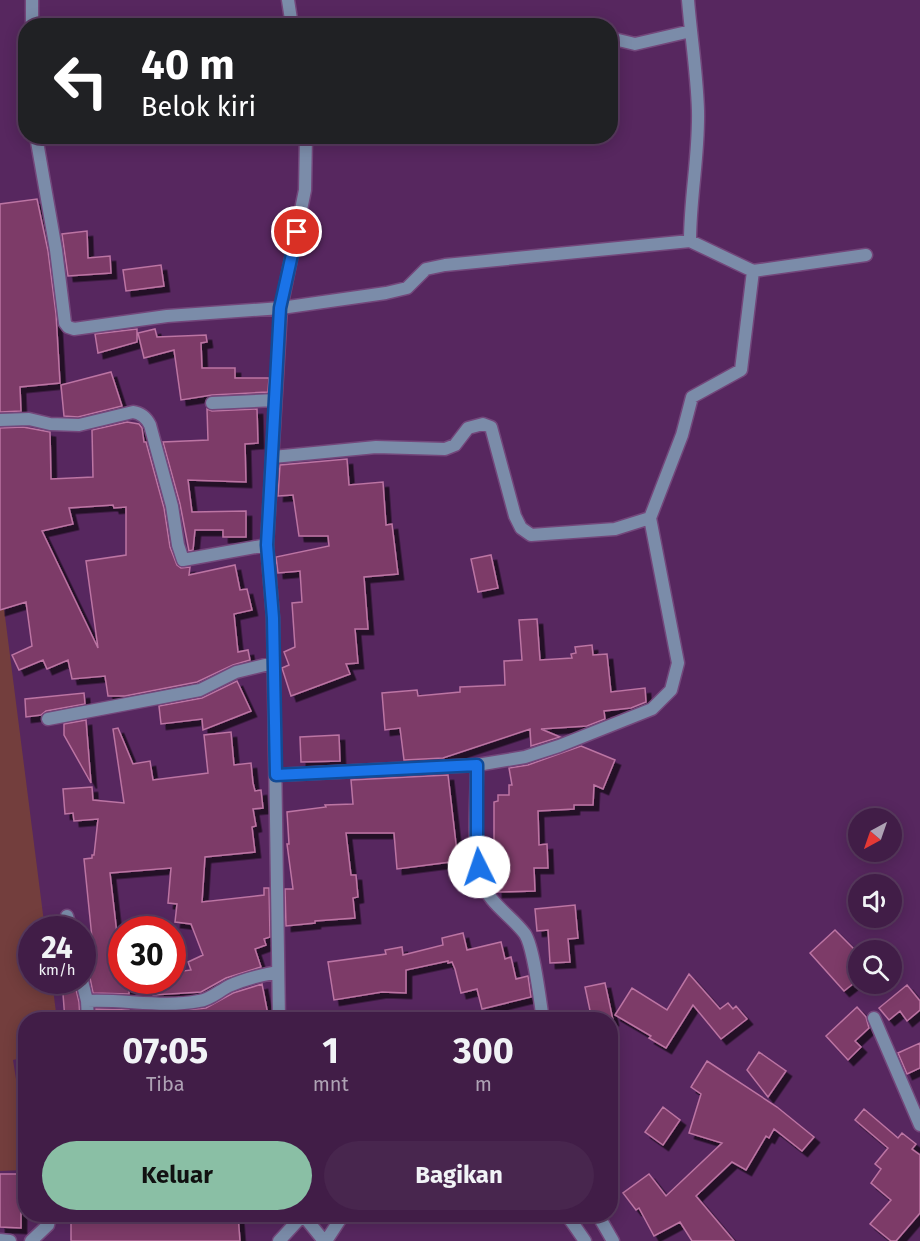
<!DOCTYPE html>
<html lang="id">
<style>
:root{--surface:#411d47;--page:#48264e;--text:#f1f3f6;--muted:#aea2b4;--line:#5a3b60;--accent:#8abfa5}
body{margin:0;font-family:"Fira Sans",sans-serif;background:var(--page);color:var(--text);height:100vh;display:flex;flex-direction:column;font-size:22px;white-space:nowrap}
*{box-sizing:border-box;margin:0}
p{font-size:20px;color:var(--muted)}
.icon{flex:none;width:33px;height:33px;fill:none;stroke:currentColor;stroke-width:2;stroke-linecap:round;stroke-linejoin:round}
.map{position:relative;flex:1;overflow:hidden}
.panel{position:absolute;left:18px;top:1012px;width:600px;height:210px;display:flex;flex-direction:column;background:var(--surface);border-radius:24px;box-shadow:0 3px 15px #0003,0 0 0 2px var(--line)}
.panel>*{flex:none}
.top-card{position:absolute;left:18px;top:18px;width:600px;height:126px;border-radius:24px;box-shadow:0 3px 15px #0003,0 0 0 2px var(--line);background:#202124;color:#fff;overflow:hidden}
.needle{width:39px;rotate:220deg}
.buttons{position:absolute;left:848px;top:808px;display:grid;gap:12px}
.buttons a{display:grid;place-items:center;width:54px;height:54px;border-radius:50%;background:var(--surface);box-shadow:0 3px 15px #0003,0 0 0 2px var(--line);font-size:30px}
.speed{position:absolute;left:18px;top:916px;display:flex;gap:12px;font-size:30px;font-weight:700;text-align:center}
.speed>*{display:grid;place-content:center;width:78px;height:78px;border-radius:50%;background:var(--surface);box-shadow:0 3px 15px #0003,0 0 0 2px var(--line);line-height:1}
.speed small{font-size:15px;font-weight:400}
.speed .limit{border:9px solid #d22;background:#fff;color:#111}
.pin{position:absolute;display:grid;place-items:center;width:51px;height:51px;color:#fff;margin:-26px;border:3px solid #fff;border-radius:50%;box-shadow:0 2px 6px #0007}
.me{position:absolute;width:66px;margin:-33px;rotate:356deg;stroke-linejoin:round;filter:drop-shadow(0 0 4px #0008)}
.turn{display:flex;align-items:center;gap:21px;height:126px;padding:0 24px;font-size:27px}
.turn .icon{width:78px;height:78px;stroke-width:2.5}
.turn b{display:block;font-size:42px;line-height:51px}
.eta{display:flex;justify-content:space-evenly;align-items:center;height:102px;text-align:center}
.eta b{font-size:36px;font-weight:700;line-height:42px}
.action{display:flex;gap:12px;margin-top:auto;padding:12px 24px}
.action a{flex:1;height:69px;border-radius:36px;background:var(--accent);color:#111;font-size:24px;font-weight:700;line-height:69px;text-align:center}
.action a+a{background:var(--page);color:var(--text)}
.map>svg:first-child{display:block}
</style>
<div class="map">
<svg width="920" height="1241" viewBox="0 0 920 1241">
<defs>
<filter id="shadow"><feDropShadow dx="5.5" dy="5.5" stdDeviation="0" flood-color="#0009"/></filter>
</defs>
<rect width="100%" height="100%" fill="#57275f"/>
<path fill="#733e3d" d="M0,577l45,353h-13v51h20l5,39h-31l-1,37 -12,3 12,76v34l-25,1z"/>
<path fill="#7d3b68" stroke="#bc74a3" stroke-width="1.5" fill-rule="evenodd" filter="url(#shadow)" d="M37,199l11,52 8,63 4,69 -40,4 1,24 -21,1v-208z
M87,231l1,27 22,-2 1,17 -43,3 -6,-42z
M161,265l3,21 -38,5 -3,-21z
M137,329v13l-39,11 -3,-19z
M155,329l2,8 49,-2 1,7 -6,1 1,25h33v10h34l-1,14 -56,3 -31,5 -7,-50 -30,8 -6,-25z
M111,372l11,34 -44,11 -14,-1 -3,-31z
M207,409l5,2 45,-2 1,34 -13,1 1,38 -58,-2 4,32 54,-1v26h-23v-7h-28l-2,20 -4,1 -9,-47 -17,-62 45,-2z
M127,422l12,2 3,4 2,14h2l18,66 6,39 7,18 4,3 9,-1 -1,8 46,-10 5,25 7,-1 5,21 -18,4 4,38 10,-2 2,10 -17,5 -36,17 -72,14h-17l-3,-20 -33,3 -4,-19 -21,9 -4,-9 -24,10 -7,-15 20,-9 -6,-44 -26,8v-182l23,-1 27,5 1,47 42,-2 -1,-47zM113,505l1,3 12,-1v48l-40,6 12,87 -56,-117 31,-7 -4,-16z
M347,459l2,26 34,-3 3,43 6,-1 6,50 -34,3 4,52h-13l3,34 -12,1 4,10 -59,22 -9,-28 7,-3 -5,-13 11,-5 -3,-44 10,-1 -2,-31 -22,2 -2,-16 53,-11 -1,-10h-29l-6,-41 -15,1 2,-31z
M491,555l7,33 -20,4 -7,-33z
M537,619l3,41 32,-2 -1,-4 5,-1 -1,-6 17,-2 1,10 14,-1 4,38 34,-4 1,14 -15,6 -27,3 1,8 -18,7 -46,3 19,8 -29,9 -1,-17 -87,29 -39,2 -4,-32 -15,2 -3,-37 35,-3 1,6 42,-4v-5l45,-2 -1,-24 18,-1 -3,-40z
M237,681l14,30 -48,19 -1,-11 -41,5 -2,-18 43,-8z
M84,693l1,11 -39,7 -5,4 -15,2 -1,-18z
M86,720l5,63 -27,-48v-11z
M118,728l15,36 17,-3 3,19 55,-7 -4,-38 27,-3 3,33 17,-2 2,20 2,8 6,-1 2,18 -10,1 3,17 -4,1 3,25 -50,5 -3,45 62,-7v-7h5l1,49 -6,2 2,6 -11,4 6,18 -35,11 -25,14 -48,3 -4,-14h23v-5l5,-1 -1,-3 15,-2 -3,-8 15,-7 -12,-31 -16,-2 2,-18 -9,-1 3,-35 -61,5 7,61h5v47h7v13l-36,-1 -3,-15 -8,-7v-32l10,-1 -8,-79 8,-1v-3h2l4,-36 -24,2 -1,-8 -8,1 -2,-25 29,-2 1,13 31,3 -11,-74z
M339,735l1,26 -39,1 -1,-25z
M581,746l34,14 -12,29 -9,-4 -1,20h-19v4l-36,2 1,34 8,-1 1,24h-14l1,23 -38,1 -1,-23 -9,1 -3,-24h10v-44l4,-1v-6h11v-10h3l-3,-17 19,-3z
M448,775l10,86 -61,8 -3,-36h-48l5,42h5l2,22 -5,1 2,20 -40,3v2l-29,3 -1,-37h8l-6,-45h2l-2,-32 39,-5 -1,-2 28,-1 -2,-24z
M575,905l3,33 -10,1 2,23 -20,1 -2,-33 -11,1 -2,-22z
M835,930l23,23v27l-14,11 -34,-38z
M463,933l4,17 34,-8 4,17 6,-2 5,22 12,-3 3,21 -49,12 -5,-20 -16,4 -6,-24 -3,-7 -4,1v-2l-42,9v23l-24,-1 -48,8 -6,-38 58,-8 -1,-4 17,-3 1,8 40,-10 -1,-7z
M689,974l31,35 8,-6 5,6 3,-3 11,13 -26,20 -28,-34 -27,43 -17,-10 2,-2 -36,-21 17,-27 35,22z
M62,981h12l5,21 1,18h-15z
M605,983l8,37h-21l-7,-33z
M262,984l7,36h-102l-2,-8 41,-4 27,-15z
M907,985l13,16v9l-13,11 -7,-10 -11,9 -10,-12z
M857,1007l9,10 3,11 -14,13 6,6 -13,13 -22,-24z
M96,1009l33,1v10h-33z
M920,1043v25l-13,6 -9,-21z
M759,1052l27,19 -18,26 -21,-27z
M707,1061l70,46 37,30 -12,14 -28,-22 -5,9 -3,-2 -20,34 -14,-8 -36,34 38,45h-42l-12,-19 -26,14 -15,-28 -3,2 -13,-17 26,-19 17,22 56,-53 -33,-10 12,-39 -10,-7z
M663,1107l17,13 -17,25 -18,-13z
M864,1109l34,29 4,-5 14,11 -4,5 8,6v58l-24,28h-5l-21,-17 21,-24 -20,-17 10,-14 -6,-5 13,-16 -33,-28z
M0,1174h25l-1,29h-3v25l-21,-1z
M71,1215h167l2,26h-169z"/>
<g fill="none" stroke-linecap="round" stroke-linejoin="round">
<g stroke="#73477b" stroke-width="15">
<path id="street" d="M288,0l4,26
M688,0c3,37 9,74 10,111 1,44 -8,86 -8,130
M32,26v-26
M610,38l25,6 56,-13
M36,136l20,114 9,73 3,4 6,2 93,-13 114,-8 105,-15 21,-5 19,-19 19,-4 245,-24 63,30 113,-16
M212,403l63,-3
M0,420l29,-1 21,5 29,1 54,-13c8,1 13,5 17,13l22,81 6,39 5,15 84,-15
M273,457l103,-10 69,2 10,-4 13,-17 15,-4 8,3 24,89 6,12 10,7 84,-6 35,-11 32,-83 10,-38 49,-27 12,-99
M48,719l152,-29 36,-18 37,-9
M477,765c0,33 -5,84 4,115 8,24 30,35 44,54 9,14 15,67 18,86
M276,775l201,-10 48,-8 34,-11 93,-37 19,-19 7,-27 -28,-145
M67,916l4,14
M82,981l5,20 1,19
M87,1001c37,-2 75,7 112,0 11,-1 20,-10 30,-15 16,-7 32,-11 49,-14
M874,1018l46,107
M279,1020l-6,-402 -6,-73 14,-237 24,-118 1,-54
M303,1215l21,26
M567,1215l18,26
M598,1215l15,26
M0,1240l10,1
M31,1241l17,-16 2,-10
M279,1241l24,-26
M326,1241l17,-26"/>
</g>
<use href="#street" stroke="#7b8ca9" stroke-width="12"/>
</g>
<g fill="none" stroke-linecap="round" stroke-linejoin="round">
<g stroke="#114b97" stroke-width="15">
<path id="route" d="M297,232l-17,76 -13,237 6,73 3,157 201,-10v88l2,14"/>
</g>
<use href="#route" stroke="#1a73e8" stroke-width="10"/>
</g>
</svg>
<div class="buttons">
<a><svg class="needle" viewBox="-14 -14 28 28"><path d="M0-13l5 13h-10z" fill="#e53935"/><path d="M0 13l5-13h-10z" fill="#aea2b4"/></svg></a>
<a><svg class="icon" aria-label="sound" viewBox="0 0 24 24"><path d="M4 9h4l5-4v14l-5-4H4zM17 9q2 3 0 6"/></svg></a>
<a><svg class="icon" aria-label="search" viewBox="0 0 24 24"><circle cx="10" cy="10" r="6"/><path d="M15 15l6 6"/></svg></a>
</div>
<div class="speed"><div>24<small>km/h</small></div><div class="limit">30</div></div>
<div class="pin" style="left:297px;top:232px;background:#d93025"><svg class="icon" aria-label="arrive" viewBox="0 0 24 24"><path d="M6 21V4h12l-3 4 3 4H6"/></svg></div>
<svg class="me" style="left:479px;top:867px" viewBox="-20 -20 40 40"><circle r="19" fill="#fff"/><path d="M0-13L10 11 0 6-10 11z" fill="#1a73e8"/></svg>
<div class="top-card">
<div class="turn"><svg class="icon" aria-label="left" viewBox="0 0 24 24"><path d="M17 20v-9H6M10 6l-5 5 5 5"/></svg><div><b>40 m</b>Belok kiri</div></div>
</div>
<section class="panel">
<div class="eta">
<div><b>07:05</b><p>Tiba</p></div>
<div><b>1</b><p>mnt</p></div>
<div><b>300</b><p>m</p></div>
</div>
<div class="action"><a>Keluar</a><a>Bagikan</a></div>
</section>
</div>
